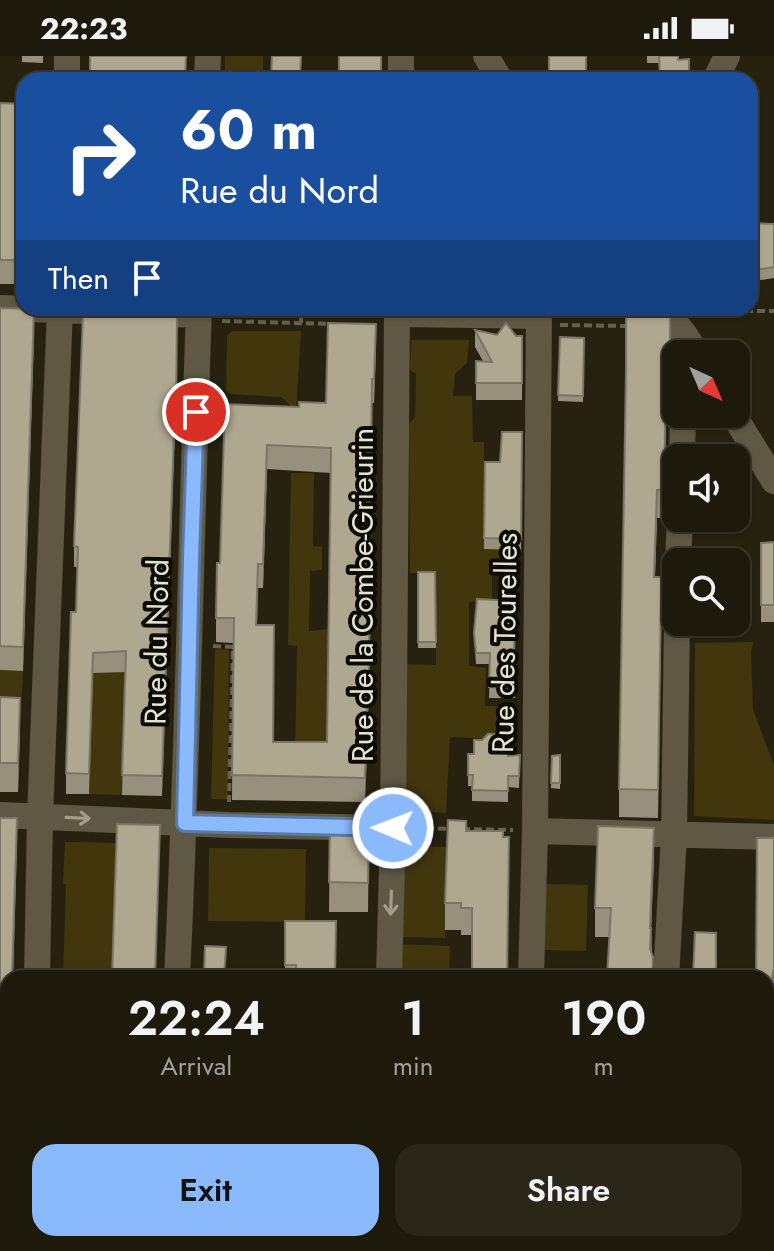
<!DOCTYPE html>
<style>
:root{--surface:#1d1a0b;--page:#2a2719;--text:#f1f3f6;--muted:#a0a19d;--line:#3b382c;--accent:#8bbafc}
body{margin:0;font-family:Jost,sans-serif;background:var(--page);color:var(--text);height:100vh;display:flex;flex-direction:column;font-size:30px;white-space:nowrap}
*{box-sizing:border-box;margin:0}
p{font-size:26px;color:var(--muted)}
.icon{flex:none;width:44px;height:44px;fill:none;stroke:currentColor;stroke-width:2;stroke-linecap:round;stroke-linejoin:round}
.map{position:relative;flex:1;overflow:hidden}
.side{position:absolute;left:0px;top:914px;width:774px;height:282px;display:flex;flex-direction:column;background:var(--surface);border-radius:24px 24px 0 0;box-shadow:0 2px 6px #0004,0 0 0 2px var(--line)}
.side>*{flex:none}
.banner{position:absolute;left:16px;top:16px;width:742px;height:244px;border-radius:24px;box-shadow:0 2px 6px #0004,0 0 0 2px var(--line);background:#1a4fa0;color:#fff;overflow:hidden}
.needle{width:52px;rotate:136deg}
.controls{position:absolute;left:662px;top:284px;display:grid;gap:16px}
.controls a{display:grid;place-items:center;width:88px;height:88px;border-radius:16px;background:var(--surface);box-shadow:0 2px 6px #0004,0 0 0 2px var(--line);font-size:40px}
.pin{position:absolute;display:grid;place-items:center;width:68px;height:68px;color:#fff;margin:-34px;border:4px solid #fff;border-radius:50%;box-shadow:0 2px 8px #0007}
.me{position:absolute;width:88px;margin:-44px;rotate:271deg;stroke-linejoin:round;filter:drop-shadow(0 0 6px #0008)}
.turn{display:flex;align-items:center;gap:28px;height:168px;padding:0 32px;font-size:36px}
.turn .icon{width:104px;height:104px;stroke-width:2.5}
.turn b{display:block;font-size:56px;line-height:68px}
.then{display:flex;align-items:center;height:76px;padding:0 32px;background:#0003;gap:16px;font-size:30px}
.eta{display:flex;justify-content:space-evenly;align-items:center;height:136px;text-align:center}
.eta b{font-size:48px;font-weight:600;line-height:56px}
.action{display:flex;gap:16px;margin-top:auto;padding:16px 32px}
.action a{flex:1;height:92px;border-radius:24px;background:var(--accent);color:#111;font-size:32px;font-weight:600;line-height:92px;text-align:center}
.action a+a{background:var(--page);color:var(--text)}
.status{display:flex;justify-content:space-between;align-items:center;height:56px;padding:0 40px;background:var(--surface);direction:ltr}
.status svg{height:22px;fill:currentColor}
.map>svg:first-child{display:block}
</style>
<div class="status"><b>22:23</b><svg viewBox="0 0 49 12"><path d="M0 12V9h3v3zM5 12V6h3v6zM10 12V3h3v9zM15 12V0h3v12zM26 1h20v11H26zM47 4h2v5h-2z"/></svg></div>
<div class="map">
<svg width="774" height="1195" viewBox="0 0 774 1195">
<rect width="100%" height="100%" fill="#27220f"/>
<path fill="#42360d" d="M225,0h38v24h-38z
M219,252h35v8l-35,-1z
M233,275h68l-5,80 -15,-14 -50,-3 -5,-3 1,-56z
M411,284h58l-2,23 -12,11 -2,22h19l1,46h11l1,107 37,1 -5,22 -25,1v28l-23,1v64l17,2 -1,38h29v34l-64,-3 -4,76 -43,-3 4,-146 29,1v-92h-26l-1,-149 6,-7 1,-43 -6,-4z
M291,417h23l-1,73 9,1v23l-12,1 -1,60 20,-2 -2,133 -32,1 2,-117 -9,-1z
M94,577l32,39 -4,123 -33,-1z
M753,586l-2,10 2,58 21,55v55l-80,-4 1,-173z
M215,593l14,1 -1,149h-17z
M0,614l23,1 -3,56 -20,-1z
M65,786l53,1 -5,135h-50l3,-94h-3z
M402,790l46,1 -3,91 -46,-1z
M209,792l97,1 -1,73 -97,-1z
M546,828l42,1 -2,66 -42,-1z
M395,888l55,2 -1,32h-55z
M52,1188h52v7h-52z"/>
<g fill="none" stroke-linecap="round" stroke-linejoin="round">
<path stroke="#666251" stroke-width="4" stroke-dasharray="8 4" stroke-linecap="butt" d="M310,16h21
M697,255h77
M222,265l111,3
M301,267v-12
M560,269l67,1
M213,590l20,1 -4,155
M414,772l39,1
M462,773l51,1"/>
<path stroke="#5e5844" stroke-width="14" d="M396,264l142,2"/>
<path stroke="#5e5844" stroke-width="26" d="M486,0l14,24
M67,24v-24
M207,24l1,-24
M401,24v-24
M715,24l12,-24
M0,252l199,7
M664,252l21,27 12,19
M733,358l41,67
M682,402l1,-44
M678,506l2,-44
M0,759l229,10 164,3
M535,775l239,6
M37,922l3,-162 20,-508
M177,922c11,-223 14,-447 22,-670
M389,922l4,-150 4,-520
M531,922l4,-147 4,-523
M666,922l8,-143 3,-213
M28,1195v-7
M169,1195v-7
M281,1195v-7
M380,1195v-7
M523,1195v-7
M652,1195v-7"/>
</g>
<path fill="#96907d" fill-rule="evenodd" d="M22,0h21v7l-21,-1z
M549,0l37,18 3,6h-40z
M647,0h31v4l-19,3h-12z
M0,47l24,1v180h-24z
M774,168v54l-19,3v-9h-5v-39z
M0,252l34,25 -11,338 -23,-1z
M485,252h38v2h-38z
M670,259v85h-4l-2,118h-7l-2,59 9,28 -3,17 -3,196 -39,-1v-28z
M475,274l22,5 25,1v64h-46v-39h7l-8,-14z
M560,281l24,1 -1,64 -25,-1z
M376,292l-2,55h-2l-3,282 -4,117 -133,-2 1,-157 -17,-1v-24l4,-55 5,-159 74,3 27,-4zM267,413l64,4 -4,269h-54l-16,-117 1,-37h5z
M176,372l-2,24 -12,344 -40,-1 3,-123 -32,1 -4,121h-23v-21l10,-161 1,-45h-3v-21z
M522,376l-1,118 -37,-1 1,-87h15z
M774,486v80h-13v-79z
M418,516h17l1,76h-18z
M474,577l42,25 -1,40h-26l1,-34h-14z
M0,641l20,30 -2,65h-18z
M468,698l41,2 11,-1 -1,33 -11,-1v15l-36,-1v-15h-4z
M552,700l8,4v29l-9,-1z
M0,762l17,22 -4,138h-5v51l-8,-1z
M330,768h39l-1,88h-39z
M466,775h37l-31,104h-11v-5h-16v-27z
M654,801l-3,71 2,50 -44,-41h-14v-29z
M285,865l50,57h-50z
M0,984l4,211h-4z
M104,1188h43l-1,7h-42z"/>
<path fill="#7a7666" d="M34,253v24l-11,338v-24z
M177,261l-1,111 -2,24 -12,344z
M372,347l-3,282 -4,117v-24z
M267,389v24l-4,119v-24z
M664,521v28l-3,17 -3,196 3,-224z
M20,642v29l-2,65v-29z
M654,772v29l-4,100v-29z
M774,912v17l-8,37v-16z
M8,1035v24l-4,136 -1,-12z"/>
<path fill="#afa891" stroke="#7a7666" stroke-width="2" fill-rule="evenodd" d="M90,0h96l-1,24h-95z
M272,0h29l-1,24h-29z
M339,0h42v24h-42z
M549,0h37v18h3v6h-27v-6h-13z
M659,0h19v4l11,-1v21h-29z
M440,22h43v2h-42z
M0,47l24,1v156h-24z
M751,167l23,1v43l-19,3 1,-9 -6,1z
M0,252l34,1 -11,338 -23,-1z
M83,258l94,3 -1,91 -2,24 -12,344 -40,-1 4,-124 -33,2 -4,121 -23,-1 5,-161h5l2,-65 -4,-1z
M626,258l44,1v57h-4l-2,118h-7l-3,87h10l-3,17 -3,196 -39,-1 7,-418z
M328,267l48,1 -2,55h-2l-3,281 -4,118 -133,-3 2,-157h-18l1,-55h3l5,-159 74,3v-5l27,1zM267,389l64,3 -4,294h-54l1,-117h-18l2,-61h5z
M506,267l10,13h6v47h-46v-22l16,1 -17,-32 22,5z
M560,281l24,1 -1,58 -25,-1z
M502,376h20l-1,107 -37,-1 1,-76h15z
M705,390l29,1 -1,11h-28z
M774,486v63h-13v-62z
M418,516h17l1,70h-18z
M477,543l38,2 -1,57h2l-1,30 -26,-1 1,-34h-14l-2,-20z
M0,641l20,1 -2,65h-18z
M488,678h7l6,7h8l-1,15 12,-1 -1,21h-11v15l-36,-1 1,-15h-5v-21h6v-14h8z
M560,699v28h-9l1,-27z
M0,762h17l-5,160h-4v29h-8z
M448,764l18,1v10h37v6h6l-2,141h-35v-70h-11v-5h-16z
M117,768l43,1 -5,153h-43z
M330,768h39l-1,59 -39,-1z
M598,770l56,2 -4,100h1l-1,21 3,8 -1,21h-45l4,-70h-16z
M757,782h17v130l-8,38v-28h-10z
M285,865h51l-1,57h-39v-13h-11z
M695,876l21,1v45h-23z
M205,890l21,1 -2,31h-20z
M0,984h8v51l-5,148h-3z
M104,1188h42v3l-42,-1z
M195,1188h71l1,4 3,3h-76z
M335,1188h31v7h-31z
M727,1188h31v7h-31z"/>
<defs><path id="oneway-shaft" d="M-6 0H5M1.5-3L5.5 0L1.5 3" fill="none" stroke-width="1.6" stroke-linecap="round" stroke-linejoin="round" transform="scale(2)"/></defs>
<g stroke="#a29d8d">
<use href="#oneway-shaft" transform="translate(78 762) rotate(3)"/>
<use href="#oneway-shaft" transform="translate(391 847) rotate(92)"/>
</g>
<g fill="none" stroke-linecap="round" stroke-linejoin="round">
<g stroke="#5a79a4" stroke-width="20">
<path id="route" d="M196,356l-5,146 -6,265 208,5"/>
</g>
<use href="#route" stroke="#8bbafc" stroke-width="14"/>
</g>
<g text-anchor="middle" stroke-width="8" stroke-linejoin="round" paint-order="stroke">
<g font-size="30" fill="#e5e2d6" stroke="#0e0b05">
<text transform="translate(363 539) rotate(-90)" y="10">Rue de la Combe-Grieurin</text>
<text transform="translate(157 586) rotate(-89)" y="10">Rue du Nord</text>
<text transform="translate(505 587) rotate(-89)" y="10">Rue des Tourelles</text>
</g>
</g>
</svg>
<div class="controls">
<a><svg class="needle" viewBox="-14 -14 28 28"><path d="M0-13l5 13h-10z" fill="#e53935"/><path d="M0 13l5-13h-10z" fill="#a0a19d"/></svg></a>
<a><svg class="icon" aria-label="sound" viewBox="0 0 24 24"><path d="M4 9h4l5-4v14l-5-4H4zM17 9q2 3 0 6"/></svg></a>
<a><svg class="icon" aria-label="search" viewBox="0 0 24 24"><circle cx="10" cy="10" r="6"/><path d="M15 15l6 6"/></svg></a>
</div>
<div class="pin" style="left:196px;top:356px;background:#d93025"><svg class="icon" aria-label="arrive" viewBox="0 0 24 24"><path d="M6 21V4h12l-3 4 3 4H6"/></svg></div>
<svg class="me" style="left:393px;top:772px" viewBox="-20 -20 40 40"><circle r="17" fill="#8bbafc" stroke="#fff" stroke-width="3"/><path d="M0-11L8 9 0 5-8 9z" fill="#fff"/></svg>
<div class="banner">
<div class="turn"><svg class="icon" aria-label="right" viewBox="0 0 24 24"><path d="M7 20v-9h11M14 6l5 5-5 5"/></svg><div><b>60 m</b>Rue du Nord</div></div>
<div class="then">Then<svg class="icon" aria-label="arrive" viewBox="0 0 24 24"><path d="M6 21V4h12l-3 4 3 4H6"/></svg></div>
</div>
<section class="side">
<div class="eta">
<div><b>22:24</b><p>Arrival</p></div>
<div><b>1</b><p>min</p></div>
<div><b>190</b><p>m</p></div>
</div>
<div class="action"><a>Exit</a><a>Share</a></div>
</section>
</div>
